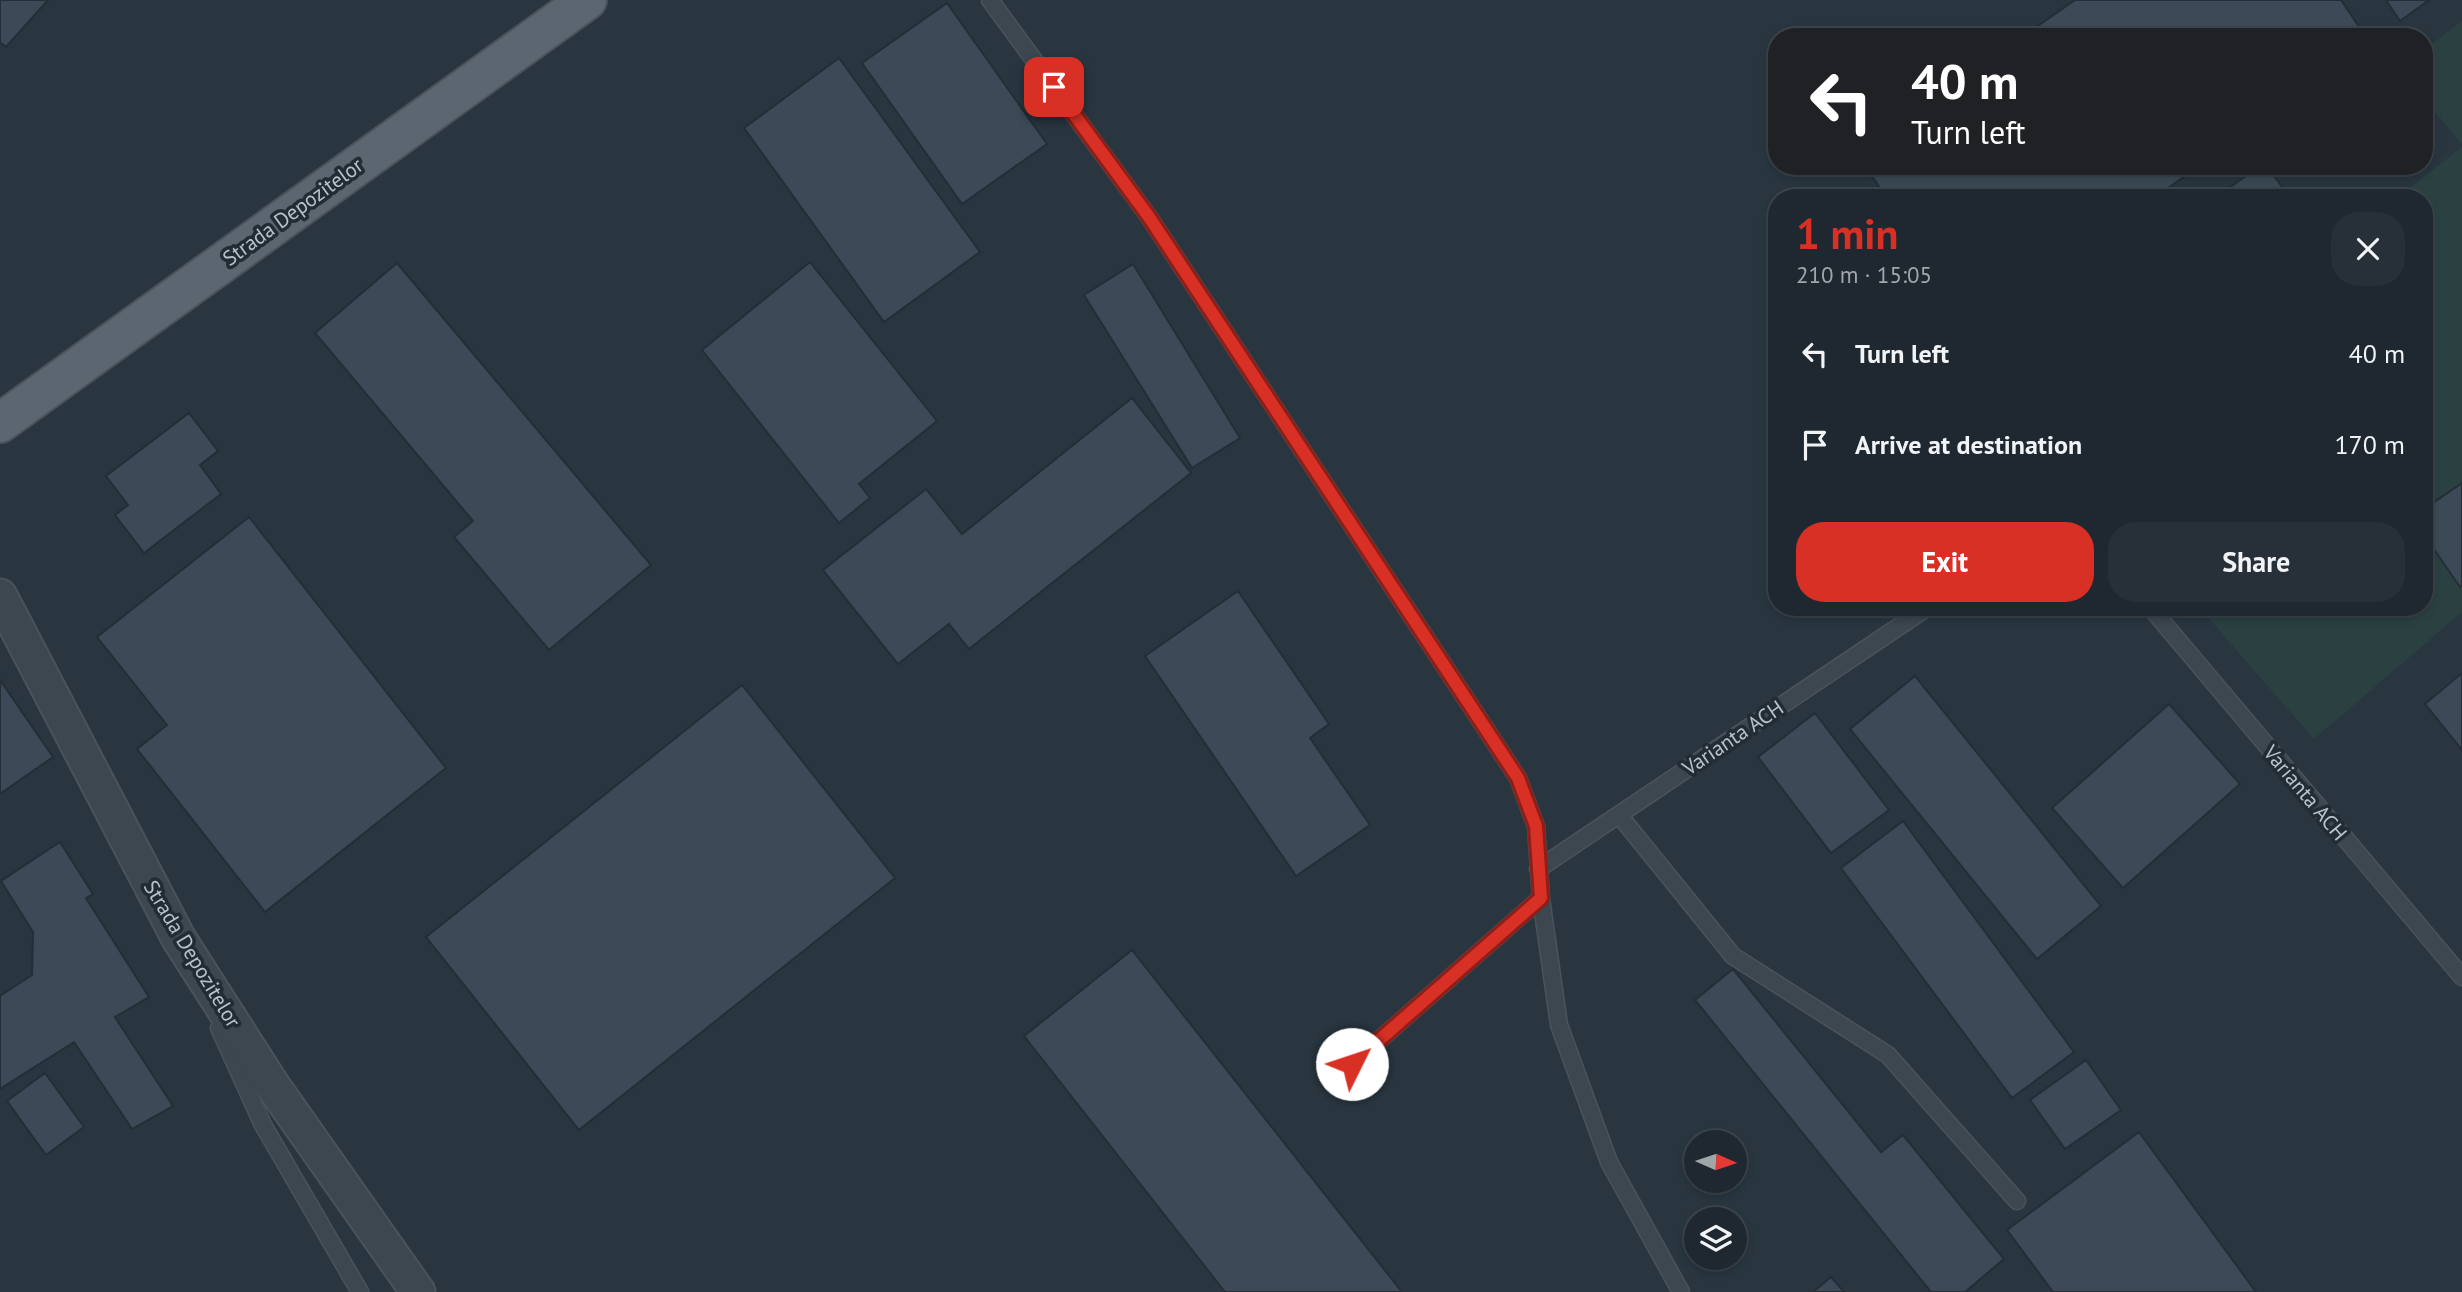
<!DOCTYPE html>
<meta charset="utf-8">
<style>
:root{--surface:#1f2830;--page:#273038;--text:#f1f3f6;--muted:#a1a6ab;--line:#3c444c;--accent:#d93025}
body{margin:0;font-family:"PT Sans",sans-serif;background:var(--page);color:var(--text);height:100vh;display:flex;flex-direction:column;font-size:26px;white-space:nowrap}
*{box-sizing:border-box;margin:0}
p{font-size:23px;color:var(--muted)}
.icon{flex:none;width:38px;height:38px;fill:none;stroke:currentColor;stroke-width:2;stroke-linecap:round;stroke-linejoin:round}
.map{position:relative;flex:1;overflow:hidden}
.details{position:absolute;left:1768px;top:189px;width:665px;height:427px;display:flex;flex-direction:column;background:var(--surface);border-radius:28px;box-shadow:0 4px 10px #0003,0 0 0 2px var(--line)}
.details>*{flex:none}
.banner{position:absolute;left:1768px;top:28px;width:665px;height:147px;border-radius:28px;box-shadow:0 4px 10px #0003,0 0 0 2px var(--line);background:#202124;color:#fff;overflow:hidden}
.needle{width:46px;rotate:93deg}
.controls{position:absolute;left:1684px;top:1130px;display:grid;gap:14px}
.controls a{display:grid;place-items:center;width:63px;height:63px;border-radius:50%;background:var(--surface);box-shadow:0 4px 10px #0003,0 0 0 2px var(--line);font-size:35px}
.pin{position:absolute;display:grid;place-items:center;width:60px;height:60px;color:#fff;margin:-30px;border-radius:14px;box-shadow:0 4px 10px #0006}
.me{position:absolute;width:77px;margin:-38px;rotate:49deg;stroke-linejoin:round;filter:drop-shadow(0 0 5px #0008)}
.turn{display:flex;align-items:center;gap:24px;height:147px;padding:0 28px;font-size:32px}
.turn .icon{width:91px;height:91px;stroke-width:2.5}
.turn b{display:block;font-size:49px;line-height:60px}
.round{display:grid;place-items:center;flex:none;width:74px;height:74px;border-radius:28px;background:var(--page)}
.summary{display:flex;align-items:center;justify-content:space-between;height:119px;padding:0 28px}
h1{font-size:42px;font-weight:700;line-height:52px;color:var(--accent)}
.button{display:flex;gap:14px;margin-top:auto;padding:14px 28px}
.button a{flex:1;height:80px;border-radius:28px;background:var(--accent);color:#fff;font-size:28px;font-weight:700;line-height:80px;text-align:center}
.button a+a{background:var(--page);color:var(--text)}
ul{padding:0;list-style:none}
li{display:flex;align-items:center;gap:21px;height:91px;padding:0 28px}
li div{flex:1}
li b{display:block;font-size:26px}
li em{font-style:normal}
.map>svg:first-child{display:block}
</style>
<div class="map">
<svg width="2462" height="1292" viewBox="0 0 2462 1292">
<rect width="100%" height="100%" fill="#293640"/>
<path fill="#2b4141" d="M2462,21v123l-38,-45v-49z
M2462,147v465l-148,127 -115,-132h225v-409h-27z"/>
<path fill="#3b4a56" stroke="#232e37" stroke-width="2" d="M0,0h48l-42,47 -6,-5z
M2075,0h266l25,37h-344z
M2386,0h43l-29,21z
M947,3l100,141 -85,60 -100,-141z
M839,58l141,194 -96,70 -140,-194z
M1865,166h334l-45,32h-267z
M2260,166h7l23,32h-75z
M810,262l127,159 -78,63 11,14 -31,25 -137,-173z
M397,263l254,302 -102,85 -95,-113 19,-16 -158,-188z
M1133,264l107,174 -48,30 -108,-173z
M1132,398l59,75 -222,176 -20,-25 -51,40 -75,-94 103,-81 36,45z
M189,413l29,38 -18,14 21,29 -77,59 -29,-38 13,-10 -22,-29z
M2462,483v102l-2,2 -36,-52v-26z
M249,517l197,251 -181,144 -128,-163 30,-24 -70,-88z
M1238,591l91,133 -19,14 60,87 -74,51 -151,-220z
M2462,673v77l-37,-46z
M1915,676l186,230 -64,53 -187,-230z
M0,680l53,77 -53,37z
M742,685l153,193 -316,252 -153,-193z
M2169,704l71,80 -117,104 -71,-80z
M1815,713l74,97 -58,43 -73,-96z
M1903,821l171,231 -62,46 -171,-230z
M60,842l33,52 -7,4 63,99 -34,20 58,89 -41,23 -58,-87 -74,47v-93l32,-21 1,-43 -32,-51z
M1132,950l270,342h-177l-201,-256z
M1733,969l148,183 22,-17 101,124 -39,33h-34l-236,-292z
M2086,1060l35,50 -56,39 -35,-49z
M45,1073l39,54 -38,28 -39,-54z
M2139,1132l117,160h-203l-46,-62z
M1831,1277l13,15h-31z"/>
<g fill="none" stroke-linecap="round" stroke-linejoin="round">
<g stroke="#49535c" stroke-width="19">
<path id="service" d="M990,0l159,217 369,561 18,48 5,72 18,127 50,137 72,130
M2150,607l312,370
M1619,815l114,141 155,99 129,146
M1538,869l390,-262
M219,1028l44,97 97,167
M1352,1064l189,-166"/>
</g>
<g stroke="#49535c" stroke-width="37">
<path id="minor" d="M0,596l179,343 94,147 145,206"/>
</g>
<g stroke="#49535c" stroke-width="42">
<path id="primary" d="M0,423l587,-423"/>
</g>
<use href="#service" stroke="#3d4750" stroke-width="16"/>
<use href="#minor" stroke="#3d4750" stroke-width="33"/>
<use href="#primary" stroke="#5b6670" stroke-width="38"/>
</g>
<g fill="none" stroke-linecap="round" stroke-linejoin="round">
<g stroke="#8d1f18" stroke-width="18">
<path id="route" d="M1054,87l95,130 369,561 18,48 5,72 -189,166"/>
</g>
<use href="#route" stroke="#d93025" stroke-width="12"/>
</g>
<g text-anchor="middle" stroke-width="7" stroke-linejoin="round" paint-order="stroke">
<g font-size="21" fill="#b9c2ca" stroke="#212c35">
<text transform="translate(293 212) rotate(-36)" y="7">Strada Depozitelor</text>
<text transform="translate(1733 738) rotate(-34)" y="7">Varianta ACH</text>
<text transform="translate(2305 793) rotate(50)" y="7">Varianta ACH</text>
<text transform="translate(192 954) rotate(59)" y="7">Strada Depozitelor</text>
</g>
</g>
</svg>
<div class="controls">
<a><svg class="needle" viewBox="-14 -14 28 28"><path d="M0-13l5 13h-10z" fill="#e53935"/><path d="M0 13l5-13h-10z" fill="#a1a6ab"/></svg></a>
<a><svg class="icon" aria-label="layers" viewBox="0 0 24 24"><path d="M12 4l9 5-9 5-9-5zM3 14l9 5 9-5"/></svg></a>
</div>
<div class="pin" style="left:1054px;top:87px;background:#d93025"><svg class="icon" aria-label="arrive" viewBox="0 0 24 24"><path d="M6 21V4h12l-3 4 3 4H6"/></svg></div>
<svg class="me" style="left:1352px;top:1064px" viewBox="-20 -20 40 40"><circle r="19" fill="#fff"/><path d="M0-13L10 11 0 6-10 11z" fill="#d93025"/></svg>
<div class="banner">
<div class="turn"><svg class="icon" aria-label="left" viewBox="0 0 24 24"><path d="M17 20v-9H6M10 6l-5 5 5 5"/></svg><div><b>40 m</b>Turn left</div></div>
</div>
<section class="details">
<div class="summary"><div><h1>1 min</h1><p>210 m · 15:05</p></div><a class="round"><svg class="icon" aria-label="close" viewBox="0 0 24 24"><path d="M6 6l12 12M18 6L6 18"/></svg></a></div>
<ul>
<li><svg class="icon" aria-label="left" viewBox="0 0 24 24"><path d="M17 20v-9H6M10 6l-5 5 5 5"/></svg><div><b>Turn left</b></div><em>40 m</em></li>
<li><svg class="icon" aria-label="arrive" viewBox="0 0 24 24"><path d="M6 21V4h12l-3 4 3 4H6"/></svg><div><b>Arrive at destination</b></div><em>170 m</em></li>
</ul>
<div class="button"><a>Exit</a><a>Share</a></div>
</section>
</div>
